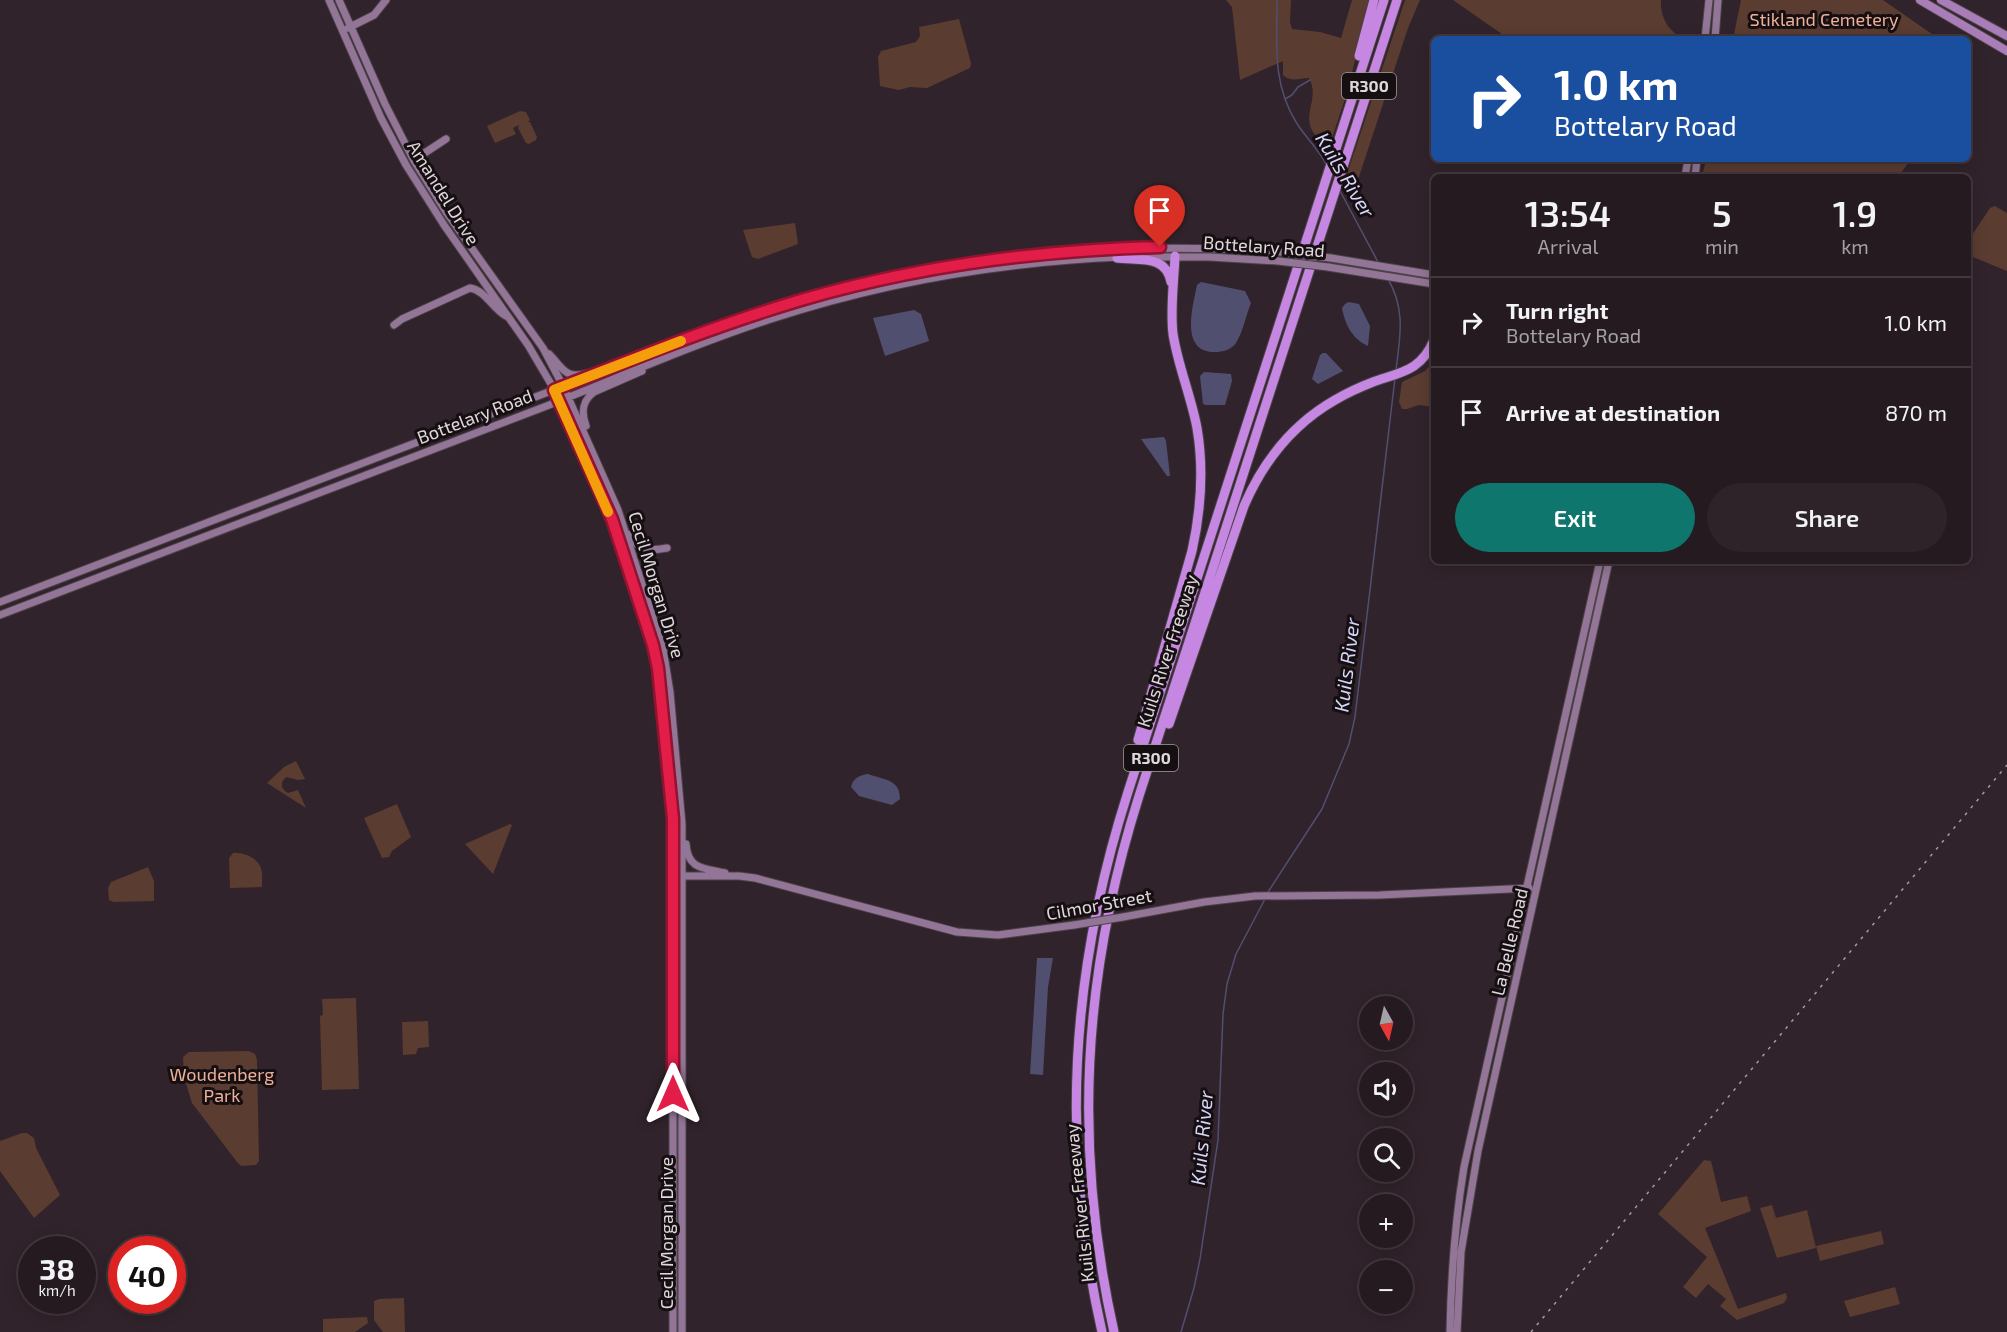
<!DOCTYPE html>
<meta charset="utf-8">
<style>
:root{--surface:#251a20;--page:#2d2329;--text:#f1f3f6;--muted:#a3a1a5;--line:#42383e;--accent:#0f766e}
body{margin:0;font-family:"Exo 2",sans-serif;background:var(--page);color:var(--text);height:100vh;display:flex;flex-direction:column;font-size:22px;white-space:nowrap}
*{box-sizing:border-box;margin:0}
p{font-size:20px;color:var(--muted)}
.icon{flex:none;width:33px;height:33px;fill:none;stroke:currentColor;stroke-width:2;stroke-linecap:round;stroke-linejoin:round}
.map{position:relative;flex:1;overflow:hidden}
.side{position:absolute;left:1431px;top:174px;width:540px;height:390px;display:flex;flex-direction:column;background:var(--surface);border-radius:9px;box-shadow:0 3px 15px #0003,0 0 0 2px var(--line)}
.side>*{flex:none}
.hud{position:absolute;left:1431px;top:36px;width:540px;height:126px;border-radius:9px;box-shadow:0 3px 15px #0003,0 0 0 2px var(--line);background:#1a4fa0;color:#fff;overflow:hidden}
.needle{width:39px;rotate:172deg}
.tools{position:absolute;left:1359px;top:996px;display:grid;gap:12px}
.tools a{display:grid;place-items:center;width:54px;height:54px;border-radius:50%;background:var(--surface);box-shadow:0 3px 15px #0003,0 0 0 2px var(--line);font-size:30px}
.speed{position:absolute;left:18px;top:1236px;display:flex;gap:12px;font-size:30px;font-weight:700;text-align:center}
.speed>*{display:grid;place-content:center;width:78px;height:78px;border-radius:50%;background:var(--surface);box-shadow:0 3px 15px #0003,0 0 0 2px var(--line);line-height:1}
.speed small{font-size:15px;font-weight:400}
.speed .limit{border:9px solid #d22;background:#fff;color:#111}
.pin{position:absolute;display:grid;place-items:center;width:51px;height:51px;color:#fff;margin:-62px -26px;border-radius:50% 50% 50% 0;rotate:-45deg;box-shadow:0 0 6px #0007}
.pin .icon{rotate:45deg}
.me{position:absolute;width:66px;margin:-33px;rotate:0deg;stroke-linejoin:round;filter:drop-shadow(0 0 4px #0008)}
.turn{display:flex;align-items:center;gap:21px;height:126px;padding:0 24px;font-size:27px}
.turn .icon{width:78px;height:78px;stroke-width:2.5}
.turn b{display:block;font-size:42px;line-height:51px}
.eta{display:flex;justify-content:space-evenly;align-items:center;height:102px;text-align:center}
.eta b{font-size:36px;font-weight:600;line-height:42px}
.cta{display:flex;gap:12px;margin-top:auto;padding:12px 24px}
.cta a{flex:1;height:69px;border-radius:36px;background:var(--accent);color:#fff;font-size:24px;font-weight:600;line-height:69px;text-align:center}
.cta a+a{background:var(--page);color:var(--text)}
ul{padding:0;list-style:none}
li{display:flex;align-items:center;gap:18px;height:90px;padding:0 24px;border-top:2px solid var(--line)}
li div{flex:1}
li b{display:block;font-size:22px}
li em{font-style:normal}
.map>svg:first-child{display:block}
</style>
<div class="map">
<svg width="2007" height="1332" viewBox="0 0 2007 1332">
<rect width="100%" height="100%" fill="#31232b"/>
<path fill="#5b3c31" d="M1226,0h65l-1,22 2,7 28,3 21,6 11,-38h18l-23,93 -18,54c-39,-26 -6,-43 -20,-69 -9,0 -18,5 -26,-3v-14l-43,19 -8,-73z
M1405,0h15l-12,28 -56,170 -8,-15z
M1453,0h208c-1,18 7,30 22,39h-174z
M1741,0h142l56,39h-206z
M959,19l12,44 -1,5 -43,20 -17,-1 -11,3 -19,-4 -2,-29 3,-6 35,-9 4,-6 -1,-9z
M520,111l6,1 4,8 -2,2h2l7,15 -1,3 -7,4 -3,-1 -8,-15 1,-3 -6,3 3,6 -21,9 -8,-17z
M1706,159h205l-13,18h-196z
M1995,206l12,7v58l-39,-16v-14l22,-33z
M795,223l3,21 -40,15 -6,-2 -9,-27z
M1434,361v46l-15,-2 -12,4h-5l-3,-7 3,-20 23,-11z
M296,761l9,18 -7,1 -11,-3c-7,4 -7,12 1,16l10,-3 8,18 -39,-25 17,-16z
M397,804l14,33 -19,14 -3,6 -7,1 -18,-40z
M510,824l2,1 -19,49 -28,-30z
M233,853c9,-1 23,4 27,13 3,5 2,15 2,21l-32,1 -1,-30z
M148,867l6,14v20l-40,1 -5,-2 -1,-12 3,-6z
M356,998l3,91 -37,1 -2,-74 3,-1 -1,-16z
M428,1021l1,26 -11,1 -2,6 -13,1 -1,-33z
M249,1051l6,3 2,6 2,101 -3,4 -15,1 -4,-4 -45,-59 -8,-26 -1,-20 6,-5z
M22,1133h5l7,5 2,10 24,47 -26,23 -34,-47v-30z
M1704,1160l7,1 10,41 26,-6 4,15 -46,17 33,81 48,-16 1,5 -3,5 -47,17 -17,-14 6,-7 -18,-15 -12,14 -13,-11 24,-30 -49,-43z
M1772,1205l4,13 31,-8 9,38 -39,10 -17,-50z
M1881,1231l3,13 -64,17 -4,-15z
M1895,1287l5,17 -50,13 -6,-16z
M404,1298l1,34h-22l-9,-12v-19l5,-2z
M367,1317l1,6 -13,9h-32v-13z"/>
<path fill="#514f70" d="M1201,282l44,9 6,12c-5,12 -8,29 -15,40 -5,7 -14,9 -21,9 -36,0 -22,-46 -18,-67z
M1349,302l10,2 11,22 -2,20c-16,-7 -23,-22 -26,-38l3,-4z
M914,310l7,4 8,27 -44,15 -12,-38z
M1323,353h3l17,18 -25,13 -6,-5 8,-24z
M1204,372l27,2 1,7 -7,24h-19l-3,-1 -3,-28z
M1164,437l2,4 4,35h-3l-26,-37z
M868,774c16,6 32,5 32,25l-8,6 -33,-9 -8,-9c2,-9 9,-12 17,-13z
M1037,958h16l-5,29 -5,88 -13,-1z"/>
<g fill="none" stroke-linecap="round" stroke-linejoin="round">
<path stroke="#514f70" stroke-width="1.5" d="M1277,0c0,44 -5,83 19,122 9,15 22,26 30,42
M1285,99l7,-4 6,-8 12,-7
M1339,189l39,73
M1388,279c18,31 12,58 8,91
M1268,892l54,-83 27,-65 6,-27 40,-339
M1181,1332l13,-44 6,-29 18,-119 5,-126 4,-30 9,-30 29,-55"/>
<g stroke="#4c4248" stroke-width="9">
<path id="secondary" d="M329,0l52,118 25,47 38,60 84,120 23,39 61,135 41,126 6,34 14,140v513
M339,0l46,104 29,57 32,51 97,136 20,38 55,124 45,139 7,43 12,132v508
M348,28l26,-13 12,-15
M1705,39l4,-39
M1715,39l3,-39
M418,167l2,-11 26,-17
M1685,177l3,-18
M1695,177l2,-18
M1144,257h65l69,4
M1331,258l103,17
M1328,267l106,17
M394,325l8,-6 68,-31c15,2 23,21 36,28
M549,354c14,14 16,26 39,19
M586,426c-5,-14 -4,-25 8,-34l48,-21
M630,534c7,18 20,17 37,14
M0,602l697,-267c195,-72 376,-97 584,-83
M0,615c181,-70 363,-138 544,-208 76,-30 150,-63 227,-88 113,-37 231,-57 350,-62
M686,844c2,26 18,24 39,29
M679,876h60l16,2 202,54 41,3 76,-10
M1123,917l81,-15 51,-6 125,-1 149,-7
M1450,1332c1,-56 5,-110 14,-165l136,-606
M1457,1332l4,-80 17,-101 131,-590"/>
</g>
<g stroke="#4c4248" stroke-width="10">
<path id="primary" d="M1920,0l87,51
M1941,0l66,36"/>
</g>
<g stroke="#4c4248" stroke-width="11">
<path id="highway" d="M1359,56l15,-56
M1117,258c22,3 49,-4 54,24
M1169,724l75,-218c19,-44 49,-82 91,-106 12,-7 25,-13 38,-18 28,-10 48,-11 61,-42
M1138,740l54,-189c9,-41 12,-82 5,-123 -6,-32 -19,-62 -24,-94 -3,-25 1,-53 2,-78
M1102,1332c-42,-186 -32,-359 26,-540l256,-792
M1114,1332c-41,-184 -32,-356 25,-536l258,-796"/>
</g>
<use href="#secondary" stroke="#937697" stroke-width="7"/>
<use href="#primary" stroke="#a97db7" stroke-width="8"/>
<use href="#highway" stroke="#c587e1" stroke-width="9"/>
<path stroke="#a59aa0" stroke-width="1.5" stroke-dasharray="3 6" stroke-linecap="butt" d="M1531,1332l476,-567"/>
<g stroke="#4c4248" stroke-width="9" stroke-linecap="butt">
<path id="secondary-bridge" d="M1281,252l50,6
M1278,261l50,6
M1074,925l49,-8"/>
</g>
<use href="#secondary-bridge" stroke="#937697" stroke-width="7"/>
</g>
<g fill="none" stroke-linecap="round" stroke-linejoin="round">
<g stroke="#92132f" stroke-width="15">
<path id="route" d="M673,1094v-275l-15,-151 -5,-23 -41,-126 -58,-129c81,-32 163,-65 247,-90 117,-34 238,-50 359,-53"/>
</g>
<use href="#route" stroke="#e11d48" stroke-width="10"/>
<path stroke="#f59e0b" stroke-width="10" d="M608,512l-54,-122 127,-49"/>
</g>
<g text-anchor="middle" stroke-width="6" stroke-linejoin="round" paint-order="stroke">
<g fill="#150f12" stroke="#a39b9f" stroke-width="1.5">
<rect x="1342" y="73" width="54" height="26" rx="4.5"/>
<rect x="1124" y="745" width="54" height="26" rx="4.5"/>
</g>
<g font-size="16" font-weight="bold" fill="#e0d7dc">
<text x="1369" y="92">R300</text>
<text x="1151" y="764">R300</text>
</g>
<g font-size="18" fill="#f0b099" stroke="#150f12">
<text x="1824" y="26">Stikland Cemetery</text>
<text x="222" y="1081">Woudenberg<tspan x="222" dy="21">Park</tspan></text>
</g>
<g font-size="18" fill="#e0d7dc" stroke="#150f12">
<text transform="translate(443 193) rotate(58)" y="6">Amandel Drive</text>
<text transform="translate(1264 247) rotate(4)" y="6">Bottelary Road</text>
<text transform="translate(475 417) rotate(-21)" y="6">Bottelary Road</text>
<text transform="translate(656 585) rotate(73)" y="6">Cecil Morgan Drive</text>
<text transform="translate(1168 651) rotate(-72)" y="6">Kuils River Freeway</text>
<text transform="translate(1099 905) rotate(-10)" y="6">Cilmor Street</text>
<text transform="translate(1510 942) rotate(-77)" y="6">La Belle Road</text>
<text transform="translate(1080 1203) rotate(-96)" y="6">Kuils River Freeway</text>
<text transform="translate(667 1233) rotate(-90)" y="6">Cecil Morgan Drive</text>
</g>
<g font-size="20" font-style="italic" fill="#d6d5f9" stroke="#150f12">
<text transform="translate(1345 175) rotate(59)" y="7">Kuils River</text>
<text transform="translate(1347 665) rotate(-83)" y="7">Kuils River</text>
<text transform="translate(1202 1138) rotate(-85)" y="7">Kuils River</text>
</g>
</g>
</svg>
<div class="tools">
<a><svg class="needle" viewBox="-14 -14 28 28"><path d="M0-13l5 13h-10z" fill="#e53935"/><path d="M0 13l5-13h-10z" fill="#a3a1a5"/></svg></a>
<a><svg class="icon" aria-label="sound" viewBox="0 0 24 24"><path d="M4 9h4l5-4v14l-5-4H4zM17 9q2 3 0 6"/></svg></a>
<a><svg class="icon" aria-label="search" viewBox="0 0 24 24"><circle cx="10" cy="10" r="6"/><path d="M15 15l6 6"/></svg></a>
<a>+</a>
<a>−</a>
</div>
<div class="speed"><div>38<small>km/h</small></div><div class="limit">40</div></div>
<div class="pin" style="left:1160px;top:247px;background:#d93025"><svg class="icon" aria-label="arrive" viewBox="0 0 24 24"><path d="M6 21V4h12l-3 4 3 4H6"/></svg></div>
<svg class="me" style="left:673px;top:1094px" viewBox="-20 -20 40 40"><path d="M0-17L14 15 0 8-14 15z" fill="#e11d48" stroke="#fff" stroke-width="4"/></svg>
<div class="hud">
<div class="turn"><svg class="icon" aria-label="right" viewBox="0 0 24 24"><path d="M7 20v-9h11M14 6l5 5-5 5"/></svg><div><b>1.0 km</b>Bottelary Road</div></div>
</div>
<section class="side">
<div class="eta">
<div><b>13:54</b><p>Arrival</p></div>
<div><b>5</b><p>min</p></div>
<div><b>1.9</b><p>km</p></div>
</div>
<ul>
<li><svg class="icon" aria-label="right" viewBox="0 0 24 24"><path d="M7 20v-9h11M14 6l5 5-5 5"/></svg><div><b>Turn right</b><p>Bottelary Road</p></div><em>1.0 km</em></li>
<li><svg class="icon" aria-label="arrive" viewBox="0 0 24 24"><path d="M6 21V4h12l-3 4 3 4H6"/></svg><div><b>Arrive at destination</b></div><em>870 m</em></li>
</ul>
<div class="cta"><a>Exit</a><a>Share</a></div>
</section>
</div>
